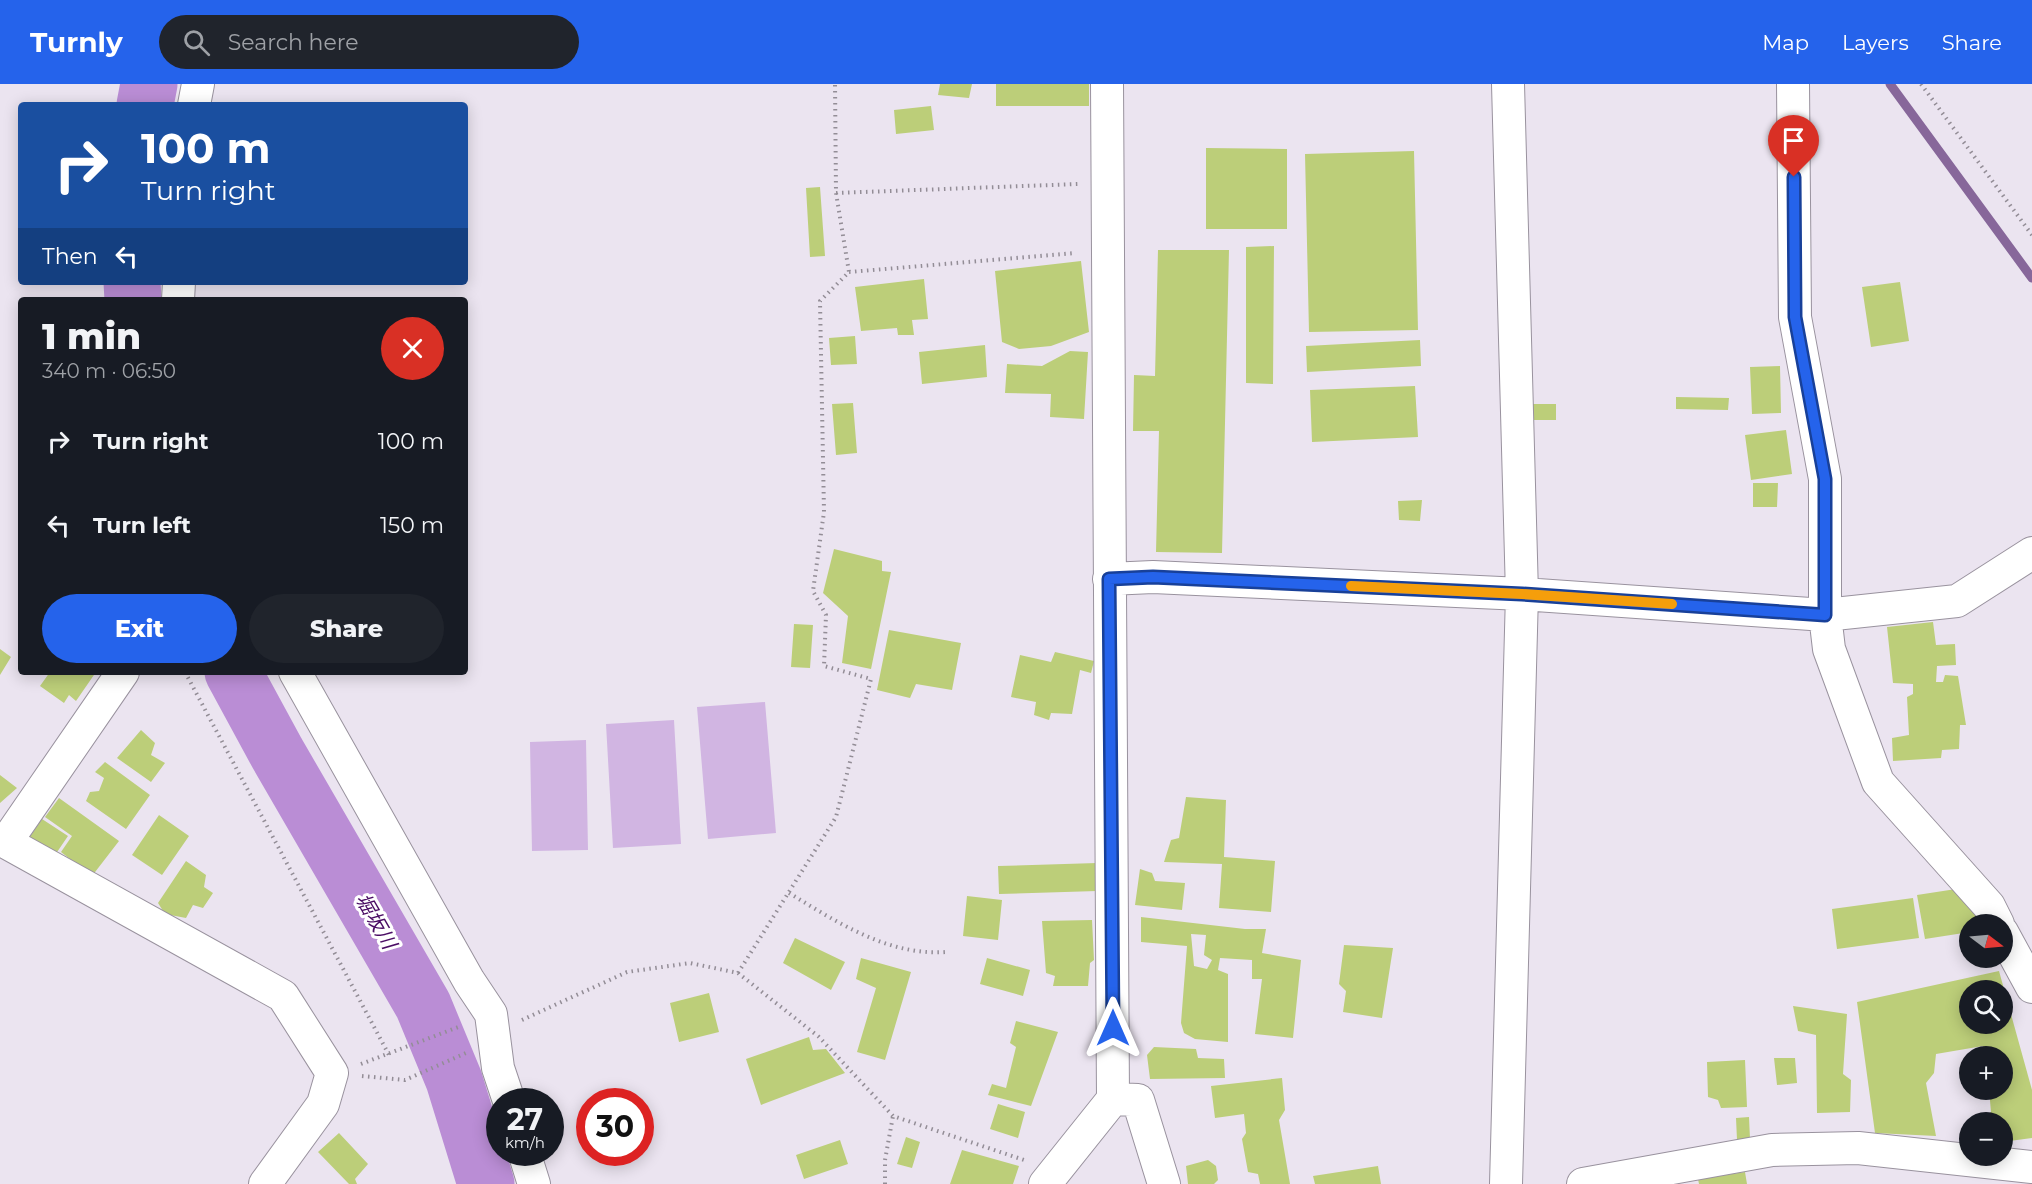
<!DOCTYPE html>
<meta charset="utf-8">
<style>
:root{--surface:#171b24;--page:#20242c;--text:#f1f3f6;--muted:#9ea1a6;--accent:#2563eb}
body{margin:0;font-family:Montserrat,"Noto Sans JP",sans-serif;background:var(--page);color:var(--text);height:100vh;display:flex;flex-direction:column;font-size:22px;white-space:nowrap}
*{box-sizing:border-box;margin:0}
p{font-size:20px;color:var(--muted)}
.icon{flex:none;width:33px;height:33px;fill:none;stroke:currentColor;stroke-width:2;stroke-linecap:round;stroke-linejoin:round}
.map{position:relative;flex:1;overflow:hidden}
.details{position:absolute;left:18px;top:213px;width:450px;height:378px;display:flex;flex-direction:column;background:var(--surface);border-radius:6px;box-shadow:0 3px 15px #0003}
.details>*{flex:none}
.banner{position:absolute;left:18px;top:18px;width:450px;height:183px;border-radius:6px;box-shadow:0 3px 15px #0003;background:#1a4fa0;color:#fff;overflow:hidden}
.needle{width:39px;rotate:106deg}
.tools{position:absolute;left:1959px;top:830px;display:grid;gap:12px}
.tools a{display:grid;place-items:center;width:54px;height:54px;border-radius:50%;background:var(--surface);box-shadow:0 3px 15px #0003;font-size:30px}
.speed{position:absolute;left:486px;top:1004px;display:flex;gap:12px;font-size:30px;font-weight:700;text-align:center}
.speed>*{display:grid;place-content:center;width:78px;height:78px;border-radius:50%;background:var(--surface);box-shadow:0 3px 15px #0003;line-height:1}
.speed small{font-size:15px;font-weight:400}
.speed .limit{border:9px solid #d22;background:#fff;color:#111}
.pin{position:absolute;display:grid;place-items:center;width:51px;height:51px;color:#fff;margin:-62px -26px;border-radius:50% 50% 50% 0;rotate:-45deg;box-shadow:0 0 6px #0007}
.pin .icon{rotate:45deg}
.me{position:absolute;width:66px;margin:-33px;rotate:0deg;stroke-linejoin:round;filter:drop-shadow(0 0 4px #0008)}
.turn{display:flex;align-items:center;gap:21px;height:126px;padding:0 24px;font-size:27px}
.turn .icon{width:78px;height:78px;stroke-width:2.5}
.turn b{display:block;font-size:42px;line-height:51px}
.then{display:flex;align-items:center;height:57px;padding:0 24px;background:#0003;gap:12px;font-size:22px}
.round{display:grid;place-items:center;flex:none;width:63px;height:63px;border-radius:32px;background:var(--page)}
.overview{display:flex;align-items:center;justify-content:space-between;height:102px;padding:0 24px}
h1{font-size:36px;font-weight:800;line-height:45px}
.button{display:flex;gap:12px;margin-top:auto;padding:12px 24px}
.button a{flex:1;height:69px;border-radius:36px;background:var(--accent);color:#fff;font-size:24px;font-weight:800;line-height:69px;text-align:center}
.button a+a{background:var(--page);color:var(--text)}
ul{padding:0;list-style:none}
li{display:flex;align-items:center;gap:18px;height:84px;padding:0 24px}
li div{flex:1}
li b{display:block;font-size:22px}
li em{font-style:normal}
header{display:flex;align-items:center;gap:36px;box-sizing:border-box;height:84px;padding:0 30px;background:var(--accent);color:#fff}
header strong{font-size:28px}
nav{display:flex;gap:33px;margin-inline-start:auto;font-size:21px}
.search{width:420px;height:54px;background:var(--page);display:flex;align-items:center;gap:15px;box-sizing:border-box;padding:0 21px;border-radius:33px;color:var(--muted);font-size:22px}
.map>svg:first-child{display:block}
</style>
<header>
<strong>Turnly</strong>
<div class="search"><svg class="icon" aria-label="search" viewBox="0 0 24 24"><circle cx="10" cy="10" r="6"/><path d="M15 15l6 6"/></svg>Search here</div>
<nav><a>Map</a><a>Layers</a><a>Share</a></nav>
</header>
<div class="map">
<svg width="2032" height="1100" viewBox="0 0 2032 1100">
<rect width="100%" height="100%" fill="#ebe4f0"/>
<path fill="#d1b5e2" d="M765,618l11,131 -68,6 -11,-132z
M674,636l7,124 -68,4 -7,-124z
M586,656l2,110 -56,1 -2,-109z"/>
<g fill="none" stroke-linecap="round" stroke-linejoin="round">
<path stroke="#87679a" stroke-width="9" d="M1890,0l142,194"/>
<path stroke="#ba8dd5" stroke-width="57" d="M145,21l4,-21
M132,198l1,18
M233,588l44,81 146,252 31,75 32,104"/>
</g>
<path fill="#bcce79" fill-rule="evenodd" d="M940,0h32l-3,14 -31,-3z
M996,0h93v22h-93z
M931,22l3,24 -38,4 -2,-24z
M1206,64l81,1v80h-81z
M1414,67l4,179 -109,2 -4,-178z
M820,103l5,69 -15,1 -4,-69z
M1274,162l-1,138 -27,-1v-136z
M1158,166h71l-7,303 -66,-1 3,-121h-26l1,-56 21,1z
M1081,177l8,71 -38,14 -32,3 -17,-7 -7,-71z
M924,195l4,40 -16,1 2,15h-16l-1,-7 -36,3 -6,-44z
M1900,198l9,59 -38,6 -9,-60z
M855,252l2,28 -26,1 -2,-27z
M1420,256l1,26 -114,6 -1,-26z
M985,261l2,32 -65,7 -3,-32z
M1070,267l18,1 -4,67 -34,-2 1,-23 -46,-1 2,-29 35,2z
M1780,282l1,47 -29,1 -2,-47z
M1415,302l3,51 -106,5 -2,-52z
M1676,313l53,1 -1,12 -52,-1z
M853,319l4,50 -21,2 -4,-51z
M1529,320h27v16h-27z
M1786,346l6,44 -41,6 -6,-45z
M1753,399h25l-1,24h-24z
M1422,416l-2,21 -21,-1 -1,-19z
M834,465l48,12v10l9,1 -20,97 -29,-6 6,-47 -25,-23z
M1933,538l3,23 19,-1 1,21 -19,1 -1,16h7l2,-7 13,1 8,49h-6l-1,24 -17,1 -1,8 -48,3 -1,-23 17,-3 -2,-38 6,-3v-10l-20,-1 -6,-56z
M794,540l19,1 -3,43 -19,-1z
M889,546l72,13 -9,47 -36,-6 -6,14 -33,-8z
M0,565l11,8 -11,18z
M1055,568l39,9 -3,12 -11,-3 -8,44 -21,-1 -2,7 -15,-5 2,-13 -25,-5 9,-42 31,7z
M50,588h46l-20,29 -7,-6 -5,8 -24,-17z
M141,646l14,13 -4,12 14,8 -14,19 -34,-24z
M105,678l45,33 -24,34 -40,-28 4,-9 9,-1 5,-13 -9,-6z
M0,691l17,13 -17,15z
M1186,713l40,3 -2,57 51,4 -4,51 -52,-4 3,-44 -58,-2 7,-22 8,-2z
M59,714l60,43 -27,35 -31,-24 11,-16 -27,-19z
M159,731l30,21 -27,39 -30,-20z
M42,735l26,17 -15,22 -26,-17z
M186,777l20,14 -2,12 9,6 -10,15 -10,-3 -7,13 -21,-4 -7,-11z
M1097,779v28l-98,3 -1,-28z
M1140,785l12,4 3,8 30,2 -3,27 -47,-5z
M1956,805l19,25 2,10h-7v8l-45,7 -8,-44z
M967,812l35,4 -4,40 -35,-4z
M1913,814l6,40 -82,11 -5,-40z
M1141,833l104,12h21l-4,24 39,7 -8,78 -38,-4 7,-55h-10v-19l-32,-2 -2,12 10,4v68l-33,-3 -11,-6 -3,-10 6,-77 -46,-4zM1191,850l15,1 -2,20 8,5 -5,9 -13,-3z
M1092,836l2,40 -4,3 -2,23h-35l2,-10 -9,-3 -4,-52z
M795,854l50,24 -14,28 -48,-27z
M1344,861l49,3 -11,70 -39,-6 3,-21 -7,-7z
M861,874l50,14 -26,88 -28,-8 19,-64 -20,-9z
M987,874l43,12 -7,26 -43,-12z
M1999,887l33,119v48l-30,4v-20h-16l-2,-5 7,-5 -2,-23h13v-33h-17l-2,-10 -47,8 -2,19 -8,10 10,53 -61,-3 -18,-131zM1970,906h32v33h-32z
M709,909l10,39 -40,10 -9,-39z
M1793,922l54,8 -4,60 8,6 -1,32 -33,1 -1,-78 -18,-4z
M1016,937l42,11 -27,74 -43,-11 4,-11 14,4 10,-41 -6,-4z
M809,953l4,13 13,-1 19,24 -84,32 -15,-46z
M1154,963l42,2 2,9 26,1 1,19 -75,1 -3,-24z
M1774,974h21l2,25 -20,2z
M1745,976l2,47 -26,1 -3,-8 -10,-3 -1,-35z
M1282,994l3,32 -6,10 11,64h-30l-2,-10 -10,-2 -6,-33 4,-6 -2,-19 -29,4 -4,-32z
M998,1020l27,8 -7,26 -28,-9z
M1749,1033l1,22 -13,1 -1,-22z
M339,1049l29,31 -13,15 2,5h-8l-31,-32z
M906,1053l14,5 -8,26 -15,-4z
M840,1056l8,24 -44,15 -8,-24z
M962,1066l57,16 -6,18h-63z
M1208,1076l8,6 2,14 -4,4h-26l-2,-18z
M1378,1082l3,18h-66l-2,-8z
M1745,1088l2,12h-48l-1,-5z"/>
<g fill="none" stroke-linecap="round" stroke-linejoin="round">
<g stroke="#99929e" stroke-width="34">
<path id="street" d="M1793,0l2,233 30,162v136l4,34 49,133 111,124 9,18
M194,21l4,-21
M178,216l1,-18
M1109,495l44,-2 369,17 303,21 132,-14 75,-48
M295,588l174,309 22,33 7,54 11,33
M0,755l283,157 49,77 -9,31 -58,80
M6,758l117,-170
M2002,848l30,55
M1113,1015l25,1 26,84
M524,1068l10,32
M1045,1100l68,-85 -6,-1015
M1506,1100l16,-590 -14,-510
M1583,1100l189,-34 86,-2 174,19"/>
</g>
<path stroke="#938d96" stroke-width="4" stroke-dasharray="1.5 4.5" stroke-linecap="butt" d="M1921,0l111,151
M836,109l242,-9
M849,188l227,-19
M185,588l204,383
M789,809c48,29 99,63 157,59
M738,889l98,-156 35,-138 -47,-13 2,-51 -13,-24 11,-79 -4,-211 29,-29 -13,-79 -1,-109
M522,936l105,-48 63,-9 48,10 81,64 74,79 131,44
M361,980l100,-38
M362,992l43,4 61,-27
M885,1100v-24l8,-44"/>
<use href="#street" stroke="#fff" stroke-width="32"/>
</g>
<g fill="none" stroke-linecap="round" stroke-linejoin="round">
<g stroke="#184099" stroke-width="15">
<path id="route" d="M1113,944l-4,-449 44,-2 369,17 303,21v-136l-30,-162 -1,-140"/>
</g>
<use href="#route" stroke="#2563eb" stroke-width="10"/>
<path stroke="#f59e0b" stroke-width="10" d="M1351,502l171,8 150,10"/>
</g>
<g text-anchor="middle" stroke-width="6" stroke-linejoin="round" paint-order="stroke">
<g font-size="20" font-style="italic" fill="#4a0d64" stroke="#fff">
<text transform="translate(376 837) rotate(60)" y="7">堀坂川</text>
</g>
</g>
</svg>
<div class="tools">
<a><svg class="needle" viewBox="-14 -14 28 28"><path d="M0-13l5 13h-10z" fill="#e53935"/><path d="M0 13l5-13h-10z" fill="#9ea1a6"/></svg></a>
<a><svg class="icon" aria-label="search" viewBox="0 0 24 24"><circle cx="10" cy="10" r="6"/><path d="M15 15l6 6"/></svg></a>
<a>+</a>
<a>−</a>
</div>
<div class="speed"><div>27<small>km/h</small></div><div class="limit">30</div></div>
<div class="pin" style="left:1794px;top:93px;background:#d93025"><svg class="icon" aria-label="arrive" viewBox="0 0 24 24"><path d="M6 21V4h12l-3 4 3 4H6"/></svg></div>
<svg class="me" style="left:1113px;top:944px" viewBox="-20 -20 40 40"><path d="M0-17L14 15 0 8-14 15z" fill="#2563eb" stroke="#fff" stroke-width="4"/></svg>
<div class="banner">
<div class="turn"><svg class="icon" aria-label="right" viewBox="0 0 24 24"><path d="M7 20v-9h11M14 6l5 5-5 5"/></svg><div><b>100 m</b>Turn right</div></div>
<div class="then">Then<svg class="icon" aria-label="left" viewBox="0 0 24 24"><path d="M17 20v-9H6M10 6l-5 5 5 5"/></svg></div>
</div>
<section class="details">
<div class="overview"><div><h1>1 min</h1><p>340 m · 06:50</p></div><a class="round" style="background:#d93025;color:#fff"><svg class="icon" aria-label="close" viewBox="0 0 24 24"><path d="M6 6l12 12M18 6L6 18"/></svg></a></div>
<ul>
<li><svg class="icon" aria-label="right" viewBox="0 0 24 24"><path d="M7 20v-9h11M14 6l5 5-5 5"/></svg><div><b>Turn right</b></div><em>100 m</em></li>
<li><svg class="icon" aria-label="left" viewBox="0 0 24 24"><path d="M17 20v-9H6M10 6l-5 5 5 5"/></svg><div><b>Turn left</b></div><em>150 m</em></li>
</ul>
<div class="button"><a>Exit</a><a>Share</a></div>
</section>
</div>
